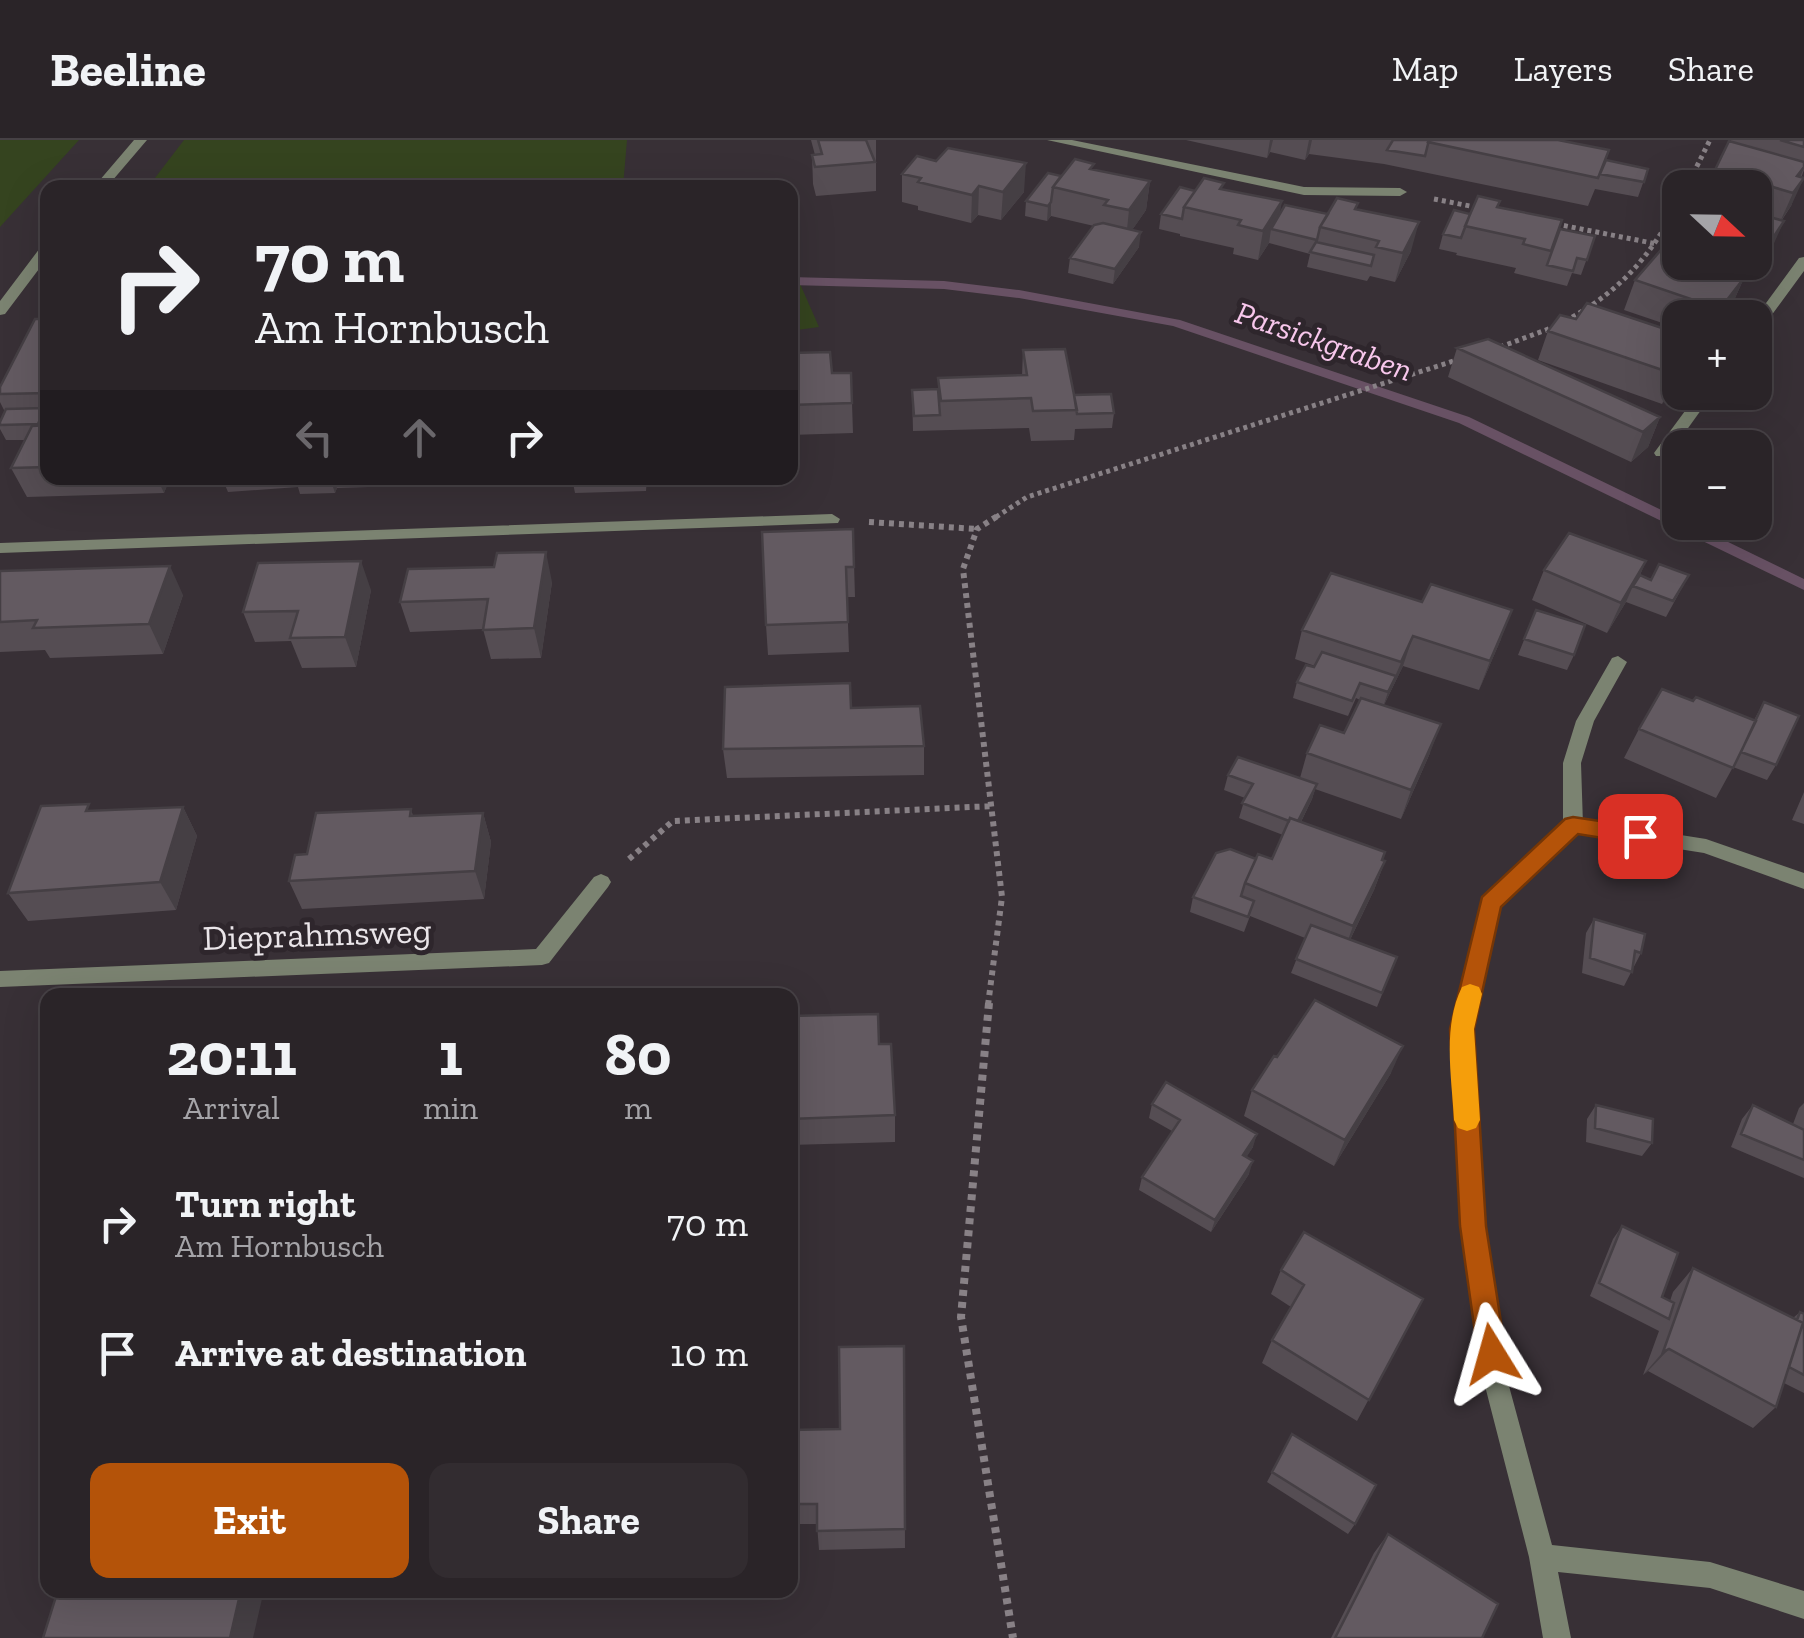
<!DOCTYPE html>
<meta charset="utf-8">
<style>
:root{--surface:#2a2428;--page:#322c30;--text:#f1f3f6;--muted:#a5a4a8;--line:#464145;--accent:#b45309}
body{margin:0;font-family:"Zilla Slab",serif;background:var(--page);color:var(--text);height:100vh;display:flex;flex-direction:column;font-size:38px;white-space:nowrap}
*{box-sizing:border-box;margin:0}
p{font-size:32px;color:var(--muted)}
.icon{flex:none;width:55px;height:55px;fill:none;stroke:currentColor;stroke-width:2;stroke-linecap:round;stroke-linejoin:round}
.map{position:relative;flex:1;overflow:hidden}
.drawer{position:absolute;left:40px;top:848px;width:758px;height:610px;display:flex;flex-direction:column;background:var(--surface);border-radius:20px;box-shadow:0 10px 40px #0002,0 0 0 2px var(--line)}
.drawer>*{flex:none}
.hud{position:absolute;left:40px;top:40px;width:758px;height:305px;border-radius:20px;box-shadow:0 10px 40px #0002,0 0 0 2px var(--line);background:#2a2428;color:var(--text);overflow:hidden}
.needle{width:65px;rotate:112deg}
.tools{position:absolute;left:1662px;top:30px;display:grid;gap:20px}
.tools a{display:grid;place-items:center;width:110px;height:110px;border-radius:20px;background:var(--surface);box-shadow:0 10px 40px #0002,0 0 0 2px var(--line);font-size:50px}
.pin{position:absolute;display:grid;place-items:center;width:85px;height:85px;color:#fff;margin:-42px;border-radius:20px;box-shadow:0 5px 15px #0006}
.me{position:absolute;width:110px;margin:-55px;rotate:352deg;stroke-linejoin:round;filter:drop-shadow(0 0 8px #0008)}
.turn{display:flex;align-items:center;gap:35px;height:210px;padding:0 50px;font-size:45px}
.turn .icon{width:130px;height:130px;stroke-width:2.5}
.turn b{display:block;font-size:70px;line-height:85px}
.lanes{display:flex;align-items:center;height:95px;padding:0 50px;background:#0003;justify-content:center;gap:50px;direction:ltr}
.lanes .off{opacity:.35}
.eta{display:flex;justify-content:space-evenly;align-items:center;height:170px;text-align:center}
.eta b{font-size:60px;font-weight:700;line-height:70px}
.primary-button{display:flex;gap:20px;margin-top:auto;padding:20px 50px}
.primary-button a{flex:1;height:115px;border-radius:20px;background:var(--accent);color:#fff;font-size:40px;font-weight:700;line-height:115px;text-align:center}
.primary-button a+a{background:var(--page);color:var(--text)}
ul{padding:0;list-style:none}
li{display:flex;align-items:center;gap:30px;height:130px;padding:0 50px}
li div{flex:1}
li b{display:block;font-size:38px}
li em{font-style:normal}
header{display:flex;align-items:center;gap:60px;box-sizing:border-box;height:140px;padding:0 50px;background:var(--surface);border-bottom:2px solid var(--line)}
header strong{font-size:48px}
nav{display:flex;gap:55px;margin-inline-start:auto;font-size:35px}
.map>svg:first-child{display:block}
</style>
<header>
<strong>Beeline</strong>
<nav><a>Map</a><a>Layers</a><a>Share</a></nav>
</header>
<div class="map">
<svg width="1804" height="1498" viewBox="0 0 1804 1498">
<rect width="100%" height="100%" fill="#383036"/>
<path fill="#35441f" d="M0,0h79l-79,87z
M184,0h443l-4,47h-475z
M790,121l29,66 -29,4z"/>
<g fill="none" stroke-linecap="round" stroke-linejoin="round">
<path fill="#685164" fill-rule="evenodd" d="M790,137l154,4 75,9 161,30 289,97 211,102v3h7l117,57v11l-345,-167 -286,-97 -154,-28 -75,-9 -154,-4z"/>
<path stroke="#888186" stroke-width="5" stroke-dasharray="4 4" stroke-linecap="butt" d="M1686,48l24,-48
M1434,59l46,9
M1556,84l101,20
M1565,181c55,-29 87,-66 115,-121
M1500,207l54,-20
M996,377l31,-20 433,-138"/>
<path stroke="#888186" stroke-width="6" stroke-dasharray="5 5" stroke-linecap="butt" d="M869,382l108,7
M629,719l44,-38 320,-15
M988,865l14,-108 -39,-328 14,-40 22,-14"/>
<path stroke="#888186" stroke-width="8" stroke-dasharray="6 6" stroke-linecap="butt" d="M989,863l-28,314 52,321"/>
<path fill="#7b8371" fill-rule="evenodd" d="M1618,516l9,6 -33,59 -13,42 2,62 -10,7 -10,-7v-62l13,-42 36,-63z"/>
<path fill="#7b8371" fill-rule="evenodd" d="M134,0h13l-41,48h-13z
M1047,0h25l232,47 96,1 7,4 -7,4 -96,-1z
M48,103v14l-43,57 -5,1v-14l43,-57z
M1804,117v14l-44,60 -5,1v-14l44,-60z
M1699,252h15l-46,64h-12l-2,-3z
M832,374l8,5 -2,4 -838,30v-10z
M1573,678l133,21 98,34v16l-100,-36 -127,-20 -78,73 -26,123 12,197 24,160 43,159 158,17 94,29v28l-94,-31 -152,-16 13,66h-28l-14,-81 -44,-171 -24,-160 -10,-197 32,-132 83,-77z
M601,734l7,3 3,5 -3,5 -59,76 -7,2 -542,22v-16l536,-22 58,-72z"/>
</g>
<path fill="#554d53" d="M811,0h65v51l-60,5 -3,-12 -1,-29h3z
M1186,0h372l47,23 43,6 -10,28 -43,-8 -7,17 -204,-42 -75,-10 -4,6 -35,-8 -3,6z
M1731,0h73v30l-13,36 -9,14 -11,30 -19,29 -43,-13 35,12 -13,29 -8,11h-43v11l-56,-19 11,-30 38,-25 7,-17v24h75v-74h-47l7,-18z
M1093,30l57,11 -4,29 -14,20 7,17 -26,37 -45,-11 2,-15 24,-32 -43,-10 -4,5 -22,-5 1,-15 35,-25z
M902,34l122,18 -23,28 -23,-5 -7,8 -53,-13v-4l-16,-4z
M1223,49l57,25h48l29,-5 54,42 -16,31 -25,-6 -3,5 -60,-14 3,-13 -41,-11 -11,17 -25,-6 1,-6 -54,-12v-2l-21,-5 2,-15 34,-23z
M1500,61l-2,6 61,24 36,5 -14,39 -9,-2 -5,13 -53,-13 2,-5 -60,-13 1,-2 -18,-4 4,-15z
M48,179v159h122l-6,15 -137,4 -16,-29 14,-28h-19l-6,-11v-7l5,-10 -5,-10v-15z
M1576,179l104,59 -18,26 -124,-44 10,-29z
M1457,208l203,69 -12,30 -17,15 -183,-85z
M1023,210l51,45 40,18 -2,15 -37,1 -1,11 -43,1 -2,-13 -116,3 -1,-41 26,1v-13l84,-2z
M790,213l42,20h19l2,60 -63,2z
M222,338h150l-3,9 -32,1 -2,5 -35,1 -2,-7 -70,5z
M434,338h116l-114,7z
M572,338h75l-1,13 -71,2z
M853,389l2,68h-8l2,55 -81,3 -2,-30z
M1646,421l-6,14 11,5 38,-5 -23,42 -40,-15 -19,31 -75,-33 12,-30z
M0,431l183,24 -20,59 -113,4 -5,-8 -45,2z
M552,442l-11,76 -50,1 -8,-30 -73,3 -10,-30z
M371,450l-15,77 -54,1 -11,-27 -36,1 -12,-30z
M1536,470l38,45 -7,15 -49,-15z
M1302,490l199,9 -22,51 -76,-24 -19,39 46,48 -29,66 -86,-30 -3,10 -11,23 84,39 -11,29 -24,50 47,17 -20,50 -86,-34 14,-35 -55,-22 -6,16 -54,-20 3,-15 63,-38h16l11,-24 -44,-17 6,-20 -21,-8 4,-15 72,3 7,-25 37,-20 16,-33 -4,-2 -8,18 -55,-18 4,-16 18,-16 -20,-7z
M1693,561l61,19 10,-18 12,63 -9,15 -34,-13 -17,31 -92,-40 15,-29z
M851,568l73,38v29l-197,3 -4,-29z
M1804,652v32l-12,-4z
M183,667l14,29 -21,74 -148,11 -20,-28 84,-83z
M411,669l2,7 70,-3 8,29 -7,57 -182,10 -13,-28 18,-27z
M1594,779l47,34 -17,33 -42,-13 4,-40z
M790,876l89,28 16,71v27l-105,3z
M1277,917l114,16 -57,93 -90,-50 8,-26z
M1804,963v75l-73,-31 11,-28 11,-14 40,19 6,-16z
M1152,964l101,43 -7,10 3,17 -38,58 -72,-42 3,-13 30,-46 -23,-13z
M1596,965l56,38 -10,13 -56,-14 1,-23z
M1622,1086l40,71 8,4 3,-9 20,-24 100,50 7,-6 4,2v79l-20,-10 -8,24 -23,21 -105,-57 -5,4 16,-44 -69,-35 23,-57z
M1281,1130l142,29 -66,122 -95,-58 10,-23 19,-33 -20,-13z
M904,1206l1,202 -86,2 -2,-26h-27v-94l50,-1z
M1292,1294l63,90 -7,10 -81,-52z
M1388,1394l94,104h-151l43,-85z"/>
<path fill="#453f44" d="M1270,0h3l-3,12 -3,6z
M1309,0h3l-3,14 -4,6z
M1026,23l-2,29 -23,28 2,-28z
M1804,27l-9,24 9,-13 -13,28 -11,16 13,-29 4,-17z
M1150,41l-4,29 -20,29 3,-29z
M979,46l-1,29 -7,8 1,-28z
M1282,61l-5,29 -6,-1 -2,14 -11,17 5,-29z
M1051,62v14l-4,5 1,-15z
M1784,81l-13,29 -19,29 13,-29z
M1419,82l-8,29 -16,31 8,-29z
M1141,92l-2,15 -26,37 2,-15z
M1744,138l-13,29 -8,11h-7l4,-9z
M1680,226v12l-18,26 12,-30z
M45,268l3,4v22l-3,5 -7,-15z
M1660,277l-12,30 -17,15 12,-30z
M157,338h13l-6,15z
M330,338h3l4,10 -2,5z
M546,412l6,30 -11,76 -7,-30z
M361,421l10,29 -15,77 -11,-30z
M1646,421l-12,26 -1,-1 -7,16 -19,31 14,-30z
M170,426l13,29 -20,59 -14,-30z
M1512,470l-11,29 -22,51 11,-29z
M1413,496l-10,30 -20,41 5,-15z
M1441,584l-11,29 -29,66 10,-29z
M1317,644l-5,15 -19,39 4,-15z
M183,667l14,29 -21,74 -16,-28z
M483,673l8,29 -7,57 -9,-28z
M1385,721l-11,29 -31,64 10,-28z
M1403,906l-12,27 -57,93 11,-26z
M1257,994l-4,13 -14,22 4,-14z
M1253,1021l-4,13 -38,58 4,-12z
M1669,1209l-21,22 -5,4 20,-23z
M241,1450h23l-11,48h-23z"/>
<path fill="#635a61" stroke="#453f44" stroke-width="2.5" d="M818,0h48l9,22 -60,5 -3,-12 10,-1z
M1393,0h36l-4,16 -38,-6z
M1429,0h129l51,10 -11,28 -170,-36z
M1780,0h24v7z
M1729,1l75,21v5l-7,9 7,2 -11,15 -78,-23z
M948,8l78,15 -23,29 -24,-6 -7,9 -54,-13 3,-4 -19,-4 15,-18 19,5z
M1075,19l19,5 -4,5 60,12 -21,29 -25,-5 4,-5 -55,-13z
M1606,20l42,9 -4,13 -44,-8z
M1048,33l13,3 -8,11 -2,15 -3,4 -22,-5z
M1204,38l20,5 -4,6 62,12 -19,30 -25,-6 3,-5 -57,-13z
M1180,47l15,4 -11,16 -2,12 -21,-5z
M1478,56l22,5 -3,6 65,13 -11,31 -28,-7 2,-5 -60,-13z
M1337,58l21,5 -3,6 64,13 -16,31 -27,-6 3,-6 -59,-14z
M1285,65l43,9 -8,13 -3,13 -46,-11z
M1454,70l16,4 -9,24 -18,-4z
M1755,73l29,8 -19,29 -10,-3z
M1103,83l38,9 -26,37 -45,-11 24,-33z
M1560,89l35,7 -8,24 -10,-2 -4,13 -26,-6z
M1316,102l58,13 -3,11 -61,-14z
M1660,111l20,6v5h17l47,16 -24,31 -85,-29z
M1587,163l93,31v32l-6,8 -126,-43 12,-16 16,4z
M35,179h13v74l-48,1v-7z
M1488,199l172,78 -17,15 -186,-84z
M1065,209l12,61 -44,1 -2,-13 -90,3 -3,-23 89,-3 -4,-25z
M830,212l2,21h19l1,30 -62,2v-52z
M938,249l2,26 -26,1 -2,-26z
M1111,254l3,19 -37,1 -3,-19z
M45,268l-7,16 -38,1v-3l6,-13z
M48,285v42l-37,1 21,-42z
M853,389l1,38h-8l2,55 -82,3 -4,-93z
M1569,393l77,28 -25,42 -77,-33z
M546,412l-12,76 -51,2 5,-31 -88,3 8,-33 86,-2 3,-14z
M361,421l-16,76 -55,1 8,-27 -55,1 15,-49z
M1659,424l30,11 -16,26 -40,-15 7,-11 11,5z
M170,426l-21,58 -116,4 4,-8 -37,2v-51z
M1331,433l91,29 9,-18 81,26 -22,51 -77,-25 -12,26 -99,-32z
M1536,470l49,15 -11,30 -50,-16z
M1322,512l74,24 -8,16 -28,-9 -8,18 -55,-19 9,-17 8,2z
M850,543l1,25 69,-2 4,40 -201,3 2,-62z
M1662,549l31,12 3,-4 60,24 -23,47 -94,-39z
M1361,558l80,26 -30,66 -104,-37 13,-28 24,8z
M1764,562l35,14 -23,49 -35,-13z
M1238,617l79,27 -19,37 -8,-3 -1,3 -47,-18 11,-19 -25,-9z
M89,664l-3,7 97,-4 -23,75 -152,11 33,-87z
M411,669l-1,7 73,-3 -8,58 -186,10 6,-26 12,-1 9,-41z
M1290,678l95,34 -3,8 3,1 -32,65 -108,-43 13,-29 14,5z
M1230,709l26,10 -11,24 -4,13 13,5 -6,16 -55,-20 23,-44z
M1594,779l51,15 -4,19 -6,-2 -3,21 -42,-14z
M1311,785l86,32 -15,36 -86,-34z
M1315,860l88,46 -58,94 -93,-50 22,-34 3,1z
M878,874l1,30h12l4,71 -105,4v-103z
M1166,942l91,52 -14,21 10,6 -38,59 -73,-43 38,-57 -28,-16z
M1596,965l57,14 -1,24 -57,-15z
M1753,965l51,25v30l-63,-26z
M1622,1086l56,27 -16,44 12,6 -5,16 -70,-36z
M1304,1092l119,67 -54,101 -97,-60 32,-55 -23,-15z
M1693,1128l110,55 -27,84 -107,-58 -6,3z
M1800,1172l4,2v61l-15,-8 14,-44 -6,-3z
M904,1206l1,183 -88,2v-27h-27v-74l50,-1 -1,-82z
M1292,1294l84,51 -21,39 -83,-52z
M1388,1394l110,70 -16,34h-147z
M58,1450h183l-11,48h-187z"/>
<path fill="#b45309" stroke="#753606" stroke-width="2.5" d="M1573,677l67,10 11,9 -11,8 -62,-10 -77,73 -27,122 12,197 20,128 -4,10 -10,4 -10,-4 -4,-10 -18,-128 -10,-197 32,-132 83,-78z"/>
<path fill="#f59e0b" d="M1470,844l9,3 3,7 -8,35 6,91 -4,8 -9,3 -9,-3 -4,-8c-2,-42 -12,-93 8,-133z"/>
<g text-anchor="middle" stroke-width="10" stroke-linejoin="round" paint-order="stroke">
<g font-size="32" font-style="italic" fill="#f8c7ec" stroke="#2e262c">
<text transform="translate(1324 201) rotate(19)" y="11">Parsickgraben</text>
</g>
<g font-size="35" fill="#eae5e9" stroke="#2e262c">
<text transform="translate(317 794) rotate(-2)" y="12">Dieprahmsweg</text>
</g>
</g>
</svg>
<div class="tools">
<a><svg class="needle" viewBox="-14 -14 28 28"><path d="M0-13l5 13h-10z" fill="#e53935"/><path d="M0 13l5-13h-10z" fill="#a5a4a8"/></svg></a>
<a>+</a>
<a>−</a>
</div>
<div class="pin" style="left:1640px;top:696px;background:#d93025"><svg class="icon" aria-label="arrive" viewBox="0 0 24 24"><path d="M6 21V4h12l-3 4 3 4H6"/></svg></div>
<svg class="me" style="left:1492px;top:1214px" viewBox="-20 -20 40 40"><path d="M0-17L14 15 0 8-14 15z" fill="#b45309" stroke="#fff" stroke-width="4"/></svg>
<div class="hud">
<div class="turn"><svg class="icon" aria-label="right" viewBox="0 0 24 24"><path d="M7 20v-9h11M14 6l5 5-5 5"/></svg><div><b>70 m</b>Am Hornbusch</div></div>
<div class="lanes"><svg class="icon off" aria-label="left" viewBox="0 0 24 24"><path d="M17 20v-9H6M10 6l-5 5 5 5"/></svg><svg class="icon off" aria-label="ahead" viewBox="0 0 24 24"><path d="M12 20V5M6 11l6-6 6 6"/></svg><svg class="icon" aria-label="right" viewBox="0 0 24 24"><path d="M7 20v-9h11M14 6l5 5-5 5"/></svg></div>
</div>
<section class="drawer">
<div class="eta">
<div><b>20:11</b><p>Arrival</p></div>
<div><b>1</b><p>min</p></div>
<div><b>80</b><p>m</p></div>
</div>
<ul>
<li><svg class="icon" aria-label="right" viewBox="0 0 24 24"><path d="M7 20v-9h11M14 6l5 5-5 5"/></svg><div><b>Turn right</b><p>Am Hornbusch</p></div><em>70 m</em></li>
<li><svg class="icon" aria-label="arrive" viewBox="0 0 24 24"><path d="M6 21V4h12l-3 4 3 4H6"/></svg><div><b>Arrive at destination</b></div><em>10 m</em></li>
</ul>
<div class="primary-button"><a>Exit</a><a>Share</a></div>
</section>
</div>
